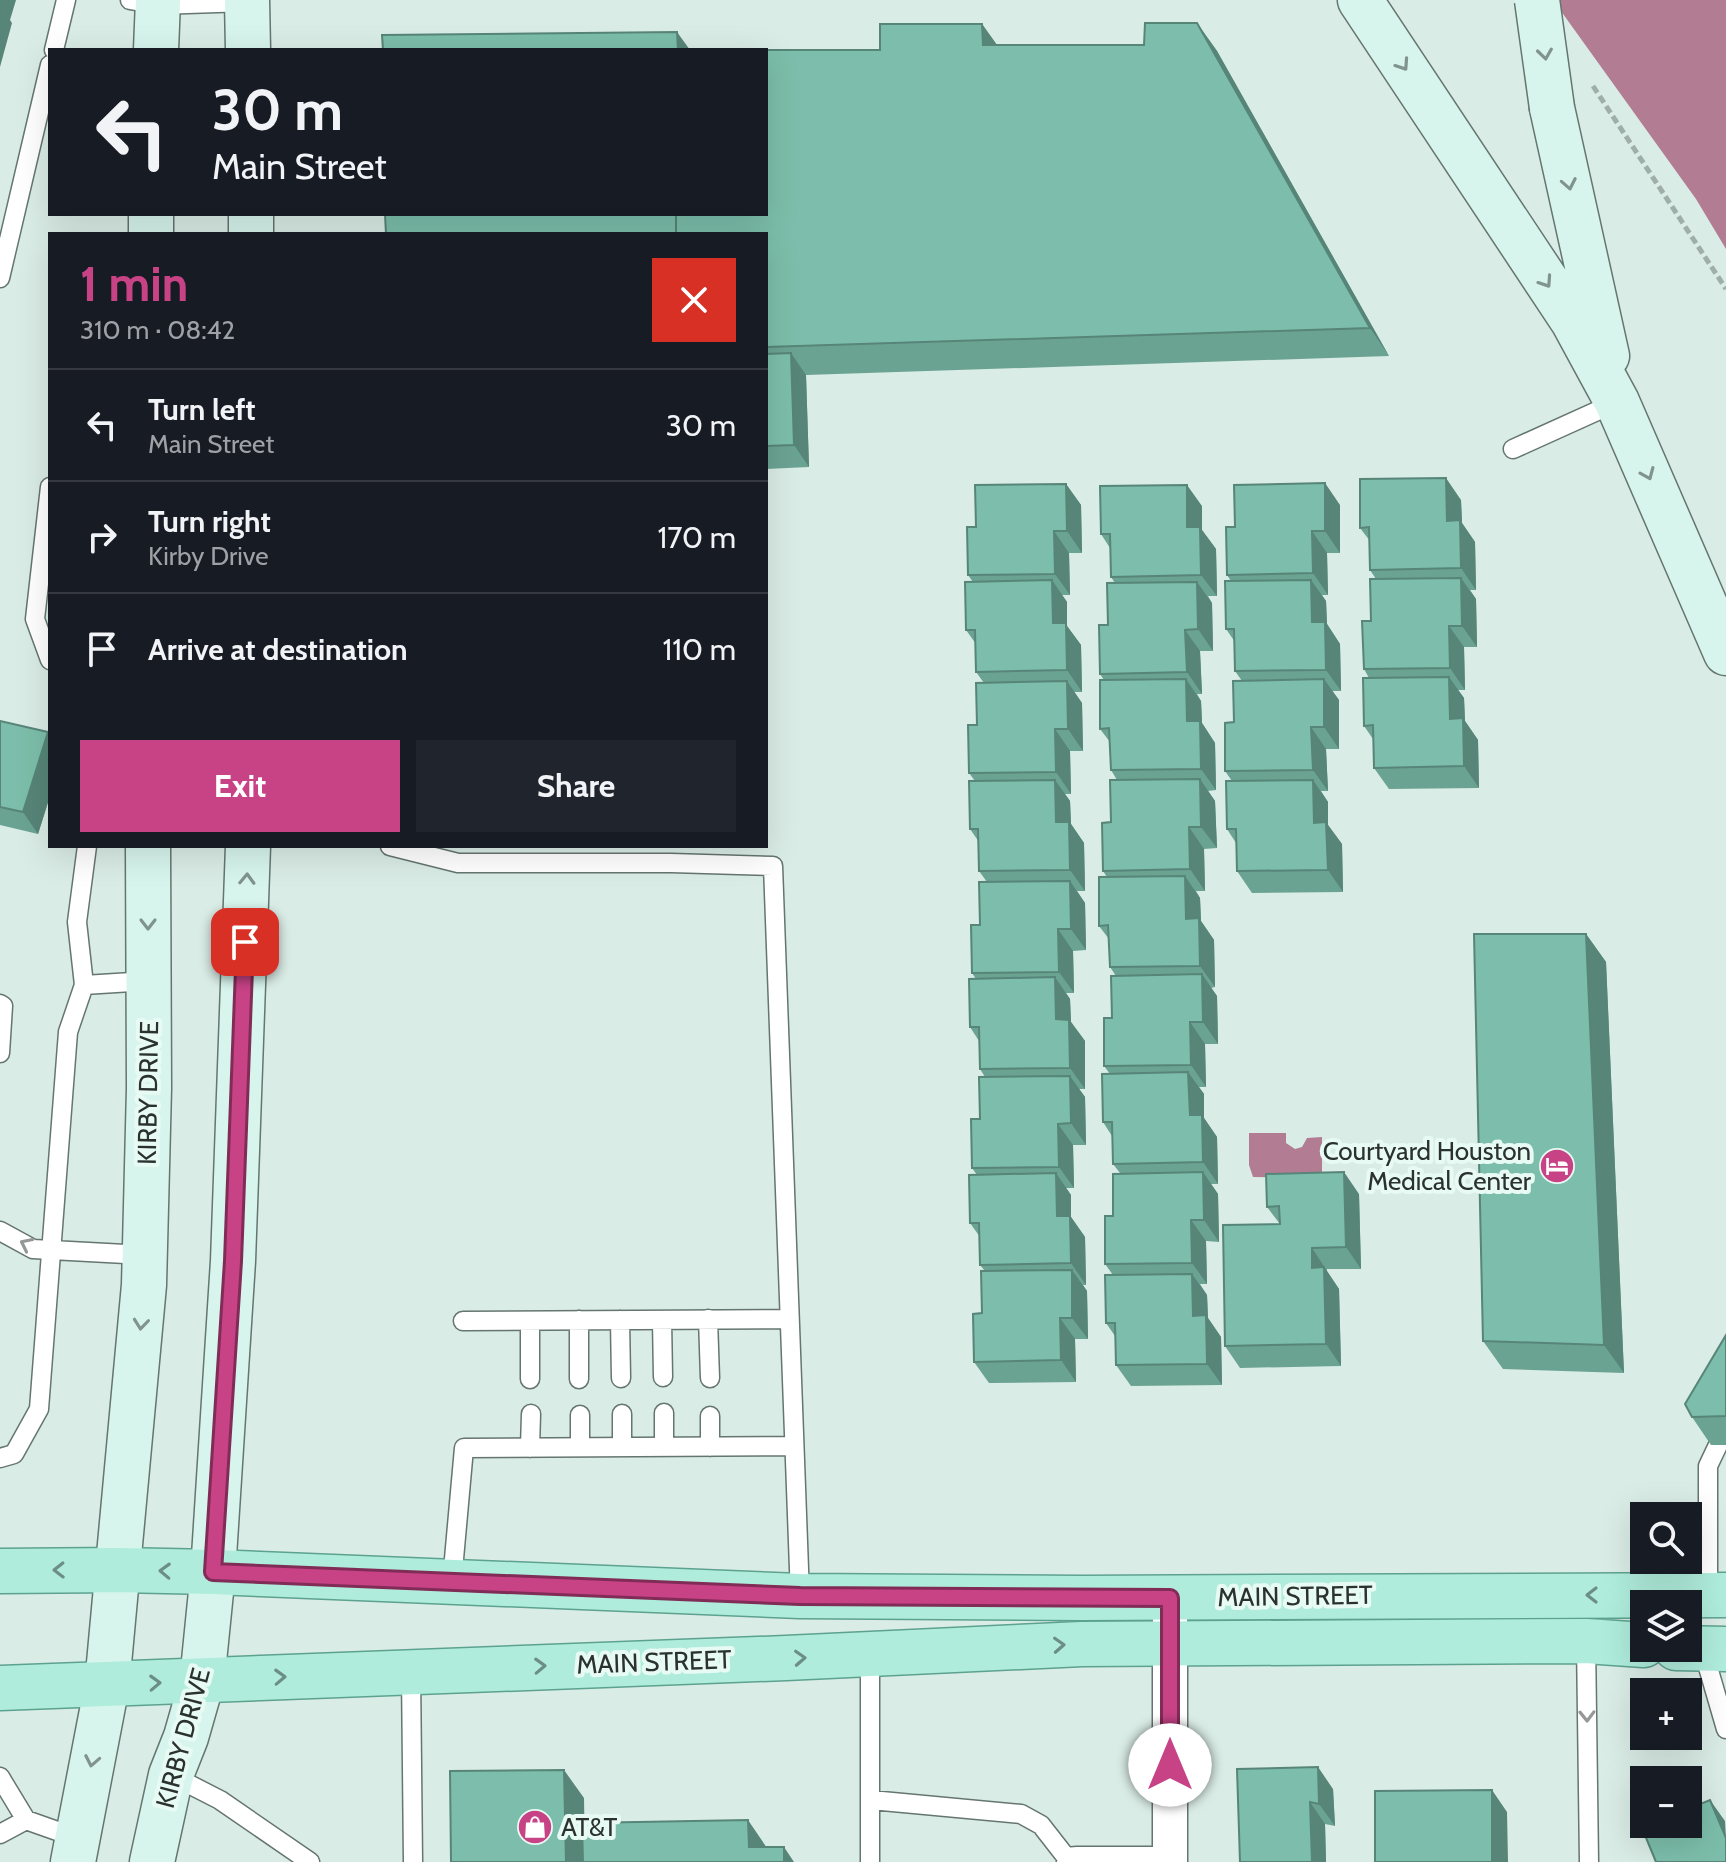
<!DOCTYPE html>
<meta charset="utf-8">
<style>
:root{--surface:#171b24;--page:#20242c;--text:#f1f3f6;--muted:#9ea1a6;--line:#363941;--accent:#c74386}
body{margin:0;font-family:Cabin,sans-serif;background:var(--page);color:var(--text);height:100vh;display:flex;flex-direction:column;font-size:30px;white-space:nowrap}
*{box-sizing:border-box;margin:0}
p{font-size:26px;color:var(--muted)}
.icon{flex:none;width:44px;height:44px;fill:none;stroke:currentColor;stroke-width:2;stroke-linecap:round;stroke-linejoin:round}
.map{position:relative;flex:1;overflow:hidden}
.sheet{position:absolute;left:48px;top:232px;width:720px;height:616px;display:flex;flex-direction:column;background:var(--surface);border-radius:0px;box-shadow:0 8px 32px #0002}
.sheet>*{flex:none}
.hud{position:absolute;left:48px;top:48px;width:720px;height:168px;border-radius:0px;box-shadow:0 8px 32px #0002;background:#171b24;color:var(--text);overflow:hidden}
.fabs{position:absolute;left:1630px;top:1502px;display:grid;gap:16px}
.fabs a{display:grid;place-items:center;width:72px;height:72px;border-radius:0px;background:var(--surface);box-shadow:0 8px 32px #0002;font-size:40px}
.pin{position:absolute;display:grid;place-items:center;width:68px;height:68px;color:#fff;margin:-34px;border-radius:16px;box-shadow:0 4px 12px #0006}
.me{position:absolute;width:88px;margin:-44px;rotate:0deg;stroke-linejoin:round;filter:drop-shadow(0 0 6px #0008)}
.turn{display:flex;align-items:center;gap:28px;height:168px;padding:0 32px;font-size:36px}
.turn .icon{width:104px;height:104px;stroke-width:2.5}
.turn b{display:block;font-size:56px;line-height:68px}
.round{display:grid;place-items:center;flex:none;width:84px;height:84px;border-radius:0px;background:var(--page)}
.overview{display:flex;align-items:center;justify-content:space-between;height:136px;padding:0 32px}
h1{font-size:48px;font-weight:700;line-height:60px;color:var(--accent)}
.action{display:flex;gap:16px;margin-top:auto;padding:16px 32px}
.action a{flex:1;height:92px;border-radius:0px;background:var(--accent);color:#fff;font-size:32px;font-weight:700;line-height:92px;text-align:center}
.action a+a{background:var(--page);color:var(--text)}
ul{padding:0;list-style:none}
li{display:flex;align-items:center;gap:24px;height:112px;padding:0 32px;border-top:2px solid var(--line)}
li div{flex:1}
li b{display:block;font-size:30px}
li em{font-style:normal}
.map>svg:first-child{display:block}
</style>
<div class="map">
<svg width="1726" height="1862" viewBox="0 0 1726 1862">
<rect width="100%" height="100%" fill="#daece6"/>
<path fill="#b27c92" d="M1553,0h173v249l-30,-50z
M1249,1133h37v10l9,6 7,-2 5,-9 15,-1v41l-69,-1 -4,-12z"/>
<g fill="none" stroke-linecap="round" stroke-linejoin="round">
<g stroke="#657570" stroke-width="21">
<path id="service" d="M130,0l28,5 89,-3
M54,50l12,-50
M0,278l50,-213
M1513,449l104,-47
M50,487l-15,132 15,41
M390,846l68,17h213l102,3 27,730
M84,985l64,-4
M0,1004l3,2 -3,47
M0,1231l33,18 111,6
M708,1319l2,59
M579,1320v59
M620,1320l1,58
M662,1320l1,57
M463,1321l326,-2
M530,1321v58
M664,1413v34
M622,1414v33
M580,1415v32
M710,1416v31
M530,1448l1,-34
M0,1458l14,-4 25,-45 29,-377 16,-47 -7,-63 10,-76
M452,1581l12,-133 330,-2
M1708,1596v-130l10,-21
M1586,1641l3,221
M1703,1650l23,79
M870,1654v208
M411,1672l2,190
M171,1775l49,25 90,62
M0,1777l26,43 51,18
M871,1800l150,14 20,11 25,32
M0,1834l26,-14
M1066,1862v-5l11,-1h93"/>
</g>
<g stroke="#657570" stroke-width="37">
<path id="minor" d="M1170,1618v244"/>
</g>
<g stroke="#657570" stroke-width="47">
<path id="secondary" d="M247,0l1,50
M1360,0l213,321 44,81 109,251
M156,50l2,-50
M1552,108l55,248
M251,214v20
M151,234v-20
M73,1862l34,-177 37,-400 5,-197 -1,-242
M152,1862l19,-87 15,-38 16,-56 11,-109 20,-311 15,-415"/>
</g>
<g stroke="#5da28f" stroke-width="47">
<path id="primary" d="M0,1571l118,-1 95,2 587,24 281,2 645,-3
M1676,1648l50,1
M0,1688l786,-30 296,-14 504,-3 58,4"/>
</g>
<path stroke="#a0aea9" stroke-width="5" stroke-dasharray="8 4" stroke-linecap="butt" d="M1593,86l133,203"/>
<use href="#service" stroke="#fff" stroke-width="18"/>
<use href="#minor" stroke="#fff" stroke-width="34"/>
<use href="#secondary" stroke="#d7f5ed" stroke-width="44"/>
<use href="#primary" stroke="#afecdb" stroke-width="44"/>
<g stroke="#657570" stroke-width="47" stroke-linecap="butt">
<path id="secondary-bridge" d="M1537,0l15,108"/>
</g>
<use href="#secondary-bridge" stroke="#d7f5ed" stroke-width="44"/>
</g>
<path fill="#6ba393" d="M1197,23l20,28 172,305 -583,19 3,92 -43,2v-235l114,-184 102,-26 15,21h147z
M1066,484l15,21 1,48h-13l1,42h-8l5,7v24l14,19 1,47h-8l8,11 1,48h-13l1,43h-6l5,7 1,23 13,19 1,48h-8l8,12 1,47 -13,1 1,42h-8l4,6 1,23 14,19v48h-6l6,8 1,48h-13l1,43h-8l5,7v22l14,20 1,48h-3l4,6 1,48h-13l1,43 -87,1 -15,-21 8,-49 3,-42 -5,-6v-28l-10,-14 7,-48 -5,-7 13,-91 -5,-8 -1,-28 -9,-14 6,-48 -4,-6 15,-91 -8,-11v-29l-9,-13 5,-48 -6,-8 15,-90 -8,-11v-28l-10,-14 7,-48 -5,-7 8,-48z
M1461,500l1,23 13,19 1,48h-6l6,9 1,48h-13l1,43h-7l6,8 1,23 13,19 1,48 -90,1 -15,-21 -1,-29 -9,-13 5,-48 -5,-9 12,-90 -6,-9v-29l-10,-13z
M1340,505v48h-13l1,42h-6l4,6 1,23 13,20 1,47h-9l7,9v49h-13l2,42h-7l7,11v23l14,19 1,48 -91,1 -15,-22 -1,-28 -9,-14 5,-48 -7,-10 17,-90 -7,-10v-29l-9,-13 5,-48 -4,-6 8,-48z
M1202,506v24l14,19 1,47h-9l4,7 1,48h-13l2,43h-5l4,7 1,22 13,20 1,47 -8,1 7,10 2,47 -13,1 1,42h-9l4,7 1,23 13,19 1,47 -4,1 6,8 1,48h-13l1,43h-7l5,7v24l13,19 1,47h-7l7,10 1,48 -13,-1 1,43h-7l7,11 1,23 13,19 1,48 -91,1 -15,-21 -1,-29 -9,-13 7,-48 -8,-11 15,-91 -7,-9 -1,-28 -9,-14 7,-48 -6,-8 8,-48 4,-42 -6,-9 -1,-28 -10,-13 8,-49 -4,-6 14,-91 -6,-10 -1,-28 -10,-13 4,-49 -4,-6 15,-91 -4,-6 -1,-29 -9,-14z
M0,721l50,13v62l-12,38 -38,-9z
M1586,934l20,28 18,411 -121,-4 -20,-28z
M1359,1194l2,75h-34v3l12,17 2,77 -101,2 -15,-22 55,-122 -13,-17z
M1726,1335v110h-15l-19,-28z
M1237,1769l96,20 2,37 -10,-2 1,38h-86z"/>
<path fill="#578578" d="M0,0h16l-6,20 2,3 -12,44z
M1197,23l20,28 172,305 -19,-28z
M982,24l20,28 -19,-7z
M677,32l13,18h-12z
M791,353l15,22 3,92 -15,-22z
M1446,478l15,22 1,23 13,19 1,48 -15,-22 -14,-47z
M1325,483l15,22v48l-15,-22z
M1066,484l15,21 1,48 -15,-22z
M1187,485l15,21v24l14,19 1,47 -16,-21 -14,-48z
M1054,531l15,22 1,42 -15,-21z
M1312,531l15,22 1,42 -15,-22z
M1461,578l15,21 1,48 -15,-21z
M1052,580l15,22v24l14,19 1,47 -15,-22 -14,-47z
M1311,580l15,21 1,23 13,20 1,47 -15,-21 -14,-48z
M1197,582l15,21 1,48 -15,-22z
M1449,626l15,21 1,43 -15,-22z
M1185,630l15,21 2,43 -15,-22z
M1449,677l15,21 1,23 13,19 1,48 -15,-22 -14,-47z
M1186,679l15,22 1,22 13,20 1,47 -15,-21 -14,-48z
M1324,679l15,21v49l-15,-22z
M1067,681l15,22 1,48 -15,-22z
M1311,727l15,22 2,42 -15,-21z
M1055,729l15,22 1,43 -15,-22z
M48,732l2,2v62l-12,38 -15,-22z
M1200,779l15,22 2,47 -16,-21z
M1055,780l15,21 1,23 13,19 1,48 -15,-21 -14,-48z
M1313,780l15,22v23l14,19 1,48 -15,-22 -14,-47z
M1189,827l15,22 1,42 -15,-22z
M1185,876l15,22 1,23 13,19 1,47 -15,-21 -14,-47z
M1070,881l15,22 1,47 -15,-21z
M1058,929l15,22 1,42 -15,-21z
M1586,934l20,28 18,411 -20,-28z
M1202,974l15,22 1,48 -15,-22z
M1055,977l15,22 1,23 14,19v48l-15,-21 -14,-49z
M1190,1022l15,22 1,43 -15,-22z
M1188,1072l16,22v24l13,19 1,47 -15,-22 -13,-47z
M1070,1076l15,21 1,48 -15,-22z
M1058,1124l15,21 1,43 -15,-21z
M1203,1172l15,22 1,48 -15,-22z
M1344,1172l15,22 2,75 -15,-22z
M1056,1173l15,22v22l14,20 1,48 -15,-22 -14,-47z
M1191,1220l15,21 1,43 -15,-21z
M1312,1248l27,41 2,77 -15,-22 -14,-76z
M1072,1270l15,21 1,48 -16,-21z
M1192,1274l15,21 1,23 13,19 1,48 -15,-21 -14,-48z
M1060,1318l15,21 1,43 -15,-22z
M1318,1767l15,22 2,37 -16,-22z
M564,1770l20,28 1,64h-19z
M1492,1790l15,22 1,50h-16z
M1710,1800l15,21 1,17z
M1310,1802l15,22 1,38h-14z
M748,1820l19,28 -18,-1z
M784,1847l10,15h-10z"/>
<path fill="#7cbeab" stroke="#578578" stroke-width="2" d="M1145,23h52l173,305 -604,19v-113h-90v-20h90v-164h114v-26h102l1,21h161z
M677,32l1,18h-295l-1,-15z
M385,214h291v20h-290z
M791,353l3,92 -28,1v-92z
M1446,478l1,43 13,-1 1,48 -91,2 -1,-43 -9,1v-49z
M1325,483v48h-13l1,42 -86,2 -1,-48h9l-1,-42z
M1066,484l1,47h-13l1,43 -87,1 -1,-48h9l-1,-42z
M1187,485v42h13l1,48 -90,2 -1,-43h-9l-1,-48z
M1461,578l1,48h-13l1,42 -86,1 -2,-48h9l-1,-42z
M1052,580l1,43h13l1,47 -91,2 -1,-42h-9l-1,-48z
M1311,580l1,42h13l1,48 -91,1 -1,-42h-8l-1,-48z
M1197,582l1,47 -13,1 2,42 -87,2 -1,-49h9l-1,-42z
M1449,677l1,42 13,-1 1,48 -90,2 -1,-43 -9,1 -1,-48z
M1186,679l1,42h13l1,48 -90,1 -2,-42 -9,1v-49z
M1324,679v48h-13l2,43 -88,1v-48l9,-1 -1,-41z
M1067,681l1,48h-13l1,43 -87,1 -1,-48h9l-1,-42z
M0,721l48,11 -25,80 -23,-5z
M1200,779l1,48h-12l1,42 -87,2 -1,-48 9,-1 -1,-42z
M1055,780l1,42h13l1,48 -91,1 -1,-42h-8l-1,-48z
M1313,780l1,43 12,-1 2,48 -91,1 -1,-42h-9l-1,-48z
M1185,876l1,43 13,-1 1,48 -90,1 -2,-42 -9,1v-49z
M1070,881l1,48h-13l1,43 -87,1 -1,-48h9l-1,-43z
M1474,934h112l18,411 -121,-4z
M1202,974l1,48h-13l1,43 -87,1v-48h8l-1,-42z
M1055,977l1,42 13,1 1,48 -90,1 -1,-42h-9l-1,-48z
M1188,1072l2,43h12l1,47 -90,2 -1,-42h-9l-1,-48z
M1070,1076l1,47 -13,1 1,43 -87,1 -1,-49h9l-1,-42z
M1203,1172l1,48h-13l1,43 -87,1v-48h8v-42z
M1344,1172l2,75 -34,1v20l12,-1 2,77 -101,2 -2,-121 57,-1 -1,-18 -12,1 -1,-33z
M1056,1173l1,43h13l1,47 -91,2 -1,-42h-9l-1,-48z
M1072,1270v48h-12l1,42 -87,2 -1,-48 9,-1 -1,-42z
M1192,1274l1,42 13,-1 1,49 -91,1 -1,-42h-9l-1,-48z
M1726,1335v81l-34,1 -7,-13z
M1318,1767l1,37 -9,-2 2,60h-72l-3,-93z
M564,1770l2,92h-115l-1,-91z
M1492,1790v72h-117v-71z
M1710,1800l16,38v24h-70l-14,-34 10,-4h36v-15z
M748,1820l1,27h35v15h-201l-1,-39z"/>
<defs><path id="oneway-chevron" d="M-2-3.5L2.5 0L-2 3.5" fill="none" stroke-width="1.6" stroke-linecap="round" stroke-linejoin="round" transform="scale(2)"/></defs>
<g stroke="#80938e">
<use href="#oneway-chevron" transform="translate(1545 54) rotate(82)"/>
<use href="#oneway-chevron" transform="translate(1403 65) rotate(56)"/>
<use href="#oneway-chevron" transform="translate(1569 184) rotate(79)"/>
<use href="#oneway-chevron" transform="translate(1546 282) rotate(56)"/>
<use href="#oneway-chevron" transform="translate(1648 474) rotate(67)"/>
<use href="#oneway-chevron" transform="translate(247 879) rotate(-88)"/>
<use href="#oneway-chevron" transform="translate(148 924) rotate(90)"/>
<use href="#oneway-chevron" transform="translate(141 1324) rotate(96)"/>
<use href="#oneway-chevron" transform="translate(92 1761) rotate(101)"/>
</g>
<g stroke="#949896">
<use href="#oneway-chevron" transform="translate(26 1244) rotate(-154)"/>
<use href="#oneway-chevron" transform="translate(1587 1716) rotate(89)"/>
</g>
<g stroke="#6c8e84">
<use href="#oneway-chevron" transform="translate(59 1570) rotate(179)"/>
<use href="#oneway-chevron" transform="translate(165 1571) rotate(-178)"/>
<use href="#oneway-chevron" transform="translate(1592 1595) rotate(-180)"/>
<use href="#oneway-chevron" transform="translate(1059 1645) rotate(-3)"/>
<use href="#oneway-chevron" transform="translate(800 1658) rotate(-3)"/>
<use href="#oneway-chevron" transform="translate(540 1666) rotate(-2)"/>
<use href="#oneway-chevron" transform="translate(280 1677) rotate(-2)"/>
<use href="#oneway-chevron" transform="translate(155 1683) rotate(-2)"/>
</g>
<g fill="none" stroke-linecap="round" stroke-linejoin="round">
<g stroke="#812c57" stroke-width="20">
<path id="route" d="M245,942l-12,319 -20,311 587,24 370,2v167"/>
</g>
<use href="#route" stroke="#c74386" stroke-width="14"/>
</g>
<defs>
<g id="hotel-disc" transform="scale(1.8)"><circle r="9.5" fill="#c74386" stroke="#e7faf3"/><path d="M-6-4.5h1.5V1H6V5H4.5V3h-9V5H-6ZM-4 0a1.8 1.8 0 1 1 3.6 0ZM.5 0V-2.5h3Q6-2.5 6 0Z" fill="#fff"/></g>
<g id="shop-disc" transform="scale(1.8)"><circle r="9.5" fill="#c74386" stroke="#e7faf3"/><path d="M-5-2.5h2.3a2.7 3.5 0 0 1 5.4 0H5L5.5 6h-11ZM-1.5-2.5h3a1.5 2.3 0 0 0-3 0Z" fill="#fff"/></g>
</defs>
<g fill-rule="evenodd">
<use href="#hotel-disc" x="1557" y="1166"/>
<use href="#shop-disc" x="535" y="1827"/>
</g>
<g text-anchor="middle" stroke-width="8" stroke-linejoin="round" paint-order="stroke">
<g font-size="26" fill="#2a312e" stroke="#e7faf3">
<text transform="translate(148 1093) rotate(-89)" y="9">KIRBY DRIVE</text>
<text transform="translate(1295 1596) rotate(-1)" y="9">MAIN STREET</text>
<text transform="translate(654 1662) rotate(-2)" y="9">MAIN STREET</text>
<text transform="translate(183 1738) rotate(-75)" y="9">KIRBY DRIVE</text>
</g>
<g font-size="26" fill="#2a312e" stroke="#e7faf3" text-anchor="end">
<text x="1531" y="1160">Courtyard Houston<tspan x="1531" dy="30">Medical Center</tspan></text>
<text x="561" y="1836" text-anchor="start">AT&amp;T</text>
</g>
</g>
</svg>
<div class="fabs">
<a><svg class="icon" aria-label="search" viewBox="0 0 24 24"><circle cx="10" cy="10" r="6"/><path d="M15 15l6 6"/></svg></a>
<a><svg class="icon" aria-label="layers" viewBox="0 0 24 24"><path d="M12 4l9 5-9 5-9-5zM3 14l9 5 9-5"/></svg></a>
<a>+</a>
<a>−</a>
</div>
<div class="pin" style="left:245px;top:942px;background:#d93025"><svg class="icon" aria-label="arrive" viewBox="0 0 24 24"><path d="M6 21V4h12l-3 4 3 4H6"/></svg></div>
<svg class="me" style="left:1170px;top:1765px" viewBox="-20 -20 40 40"><circle r="19" fill="#fff"/><path d="M0-13L10 11 0 6-10 11z" fill="#c74386"/></svg>
<div class="hud">
<div class="turn"><svg class="icon" aria-label="left" viewBox="0 0 24 24"><path d="M17 20v-9H6M10 6l-5 5 5 5"/></svg><div><b>30 m</b>Main Street</div></div>
</div>
<section class="sheet">
<div class="overview"><div><h1>1 min</h1><p>310 m · 08:42</p></div><a class="round" style="background:#d93025;color:#fff"><svg class="icon" aria-label="close" viewBox="0 0 24 24"><path d="M6 6l12 12M18 6L6 18"/></svg></a></div>
<ul>
<li><svg class="icon" aria-label="left" viewBox="0 0 24 24"><path d="M17 20v-9H6M10 6l-5 5 5 5"/></svg><div><b>Turn left</b><p>Main Street</p></div><em>30 m</em></li>
<li><svg class="icon" aria-label="right" viewBox="0 0 24 24"><path d="M7 20v-9h11M14 6l5 5-5 5"/></svg><div><b>Turn right</b><p>Kirby Drive</p></div><em>170 m</em></li>
<li><svg class="icon" aria-label="arrive" viewBox="0 0 24 24"><path d="M6 21V4h12l-3 4 3 4H6"/></svg><div><b>Arrive at destination</b></div><em>110 m</em></li>
</ul>
<div class="action"><a>Exit</a><a>Share</a></div>
</section>
</div>
